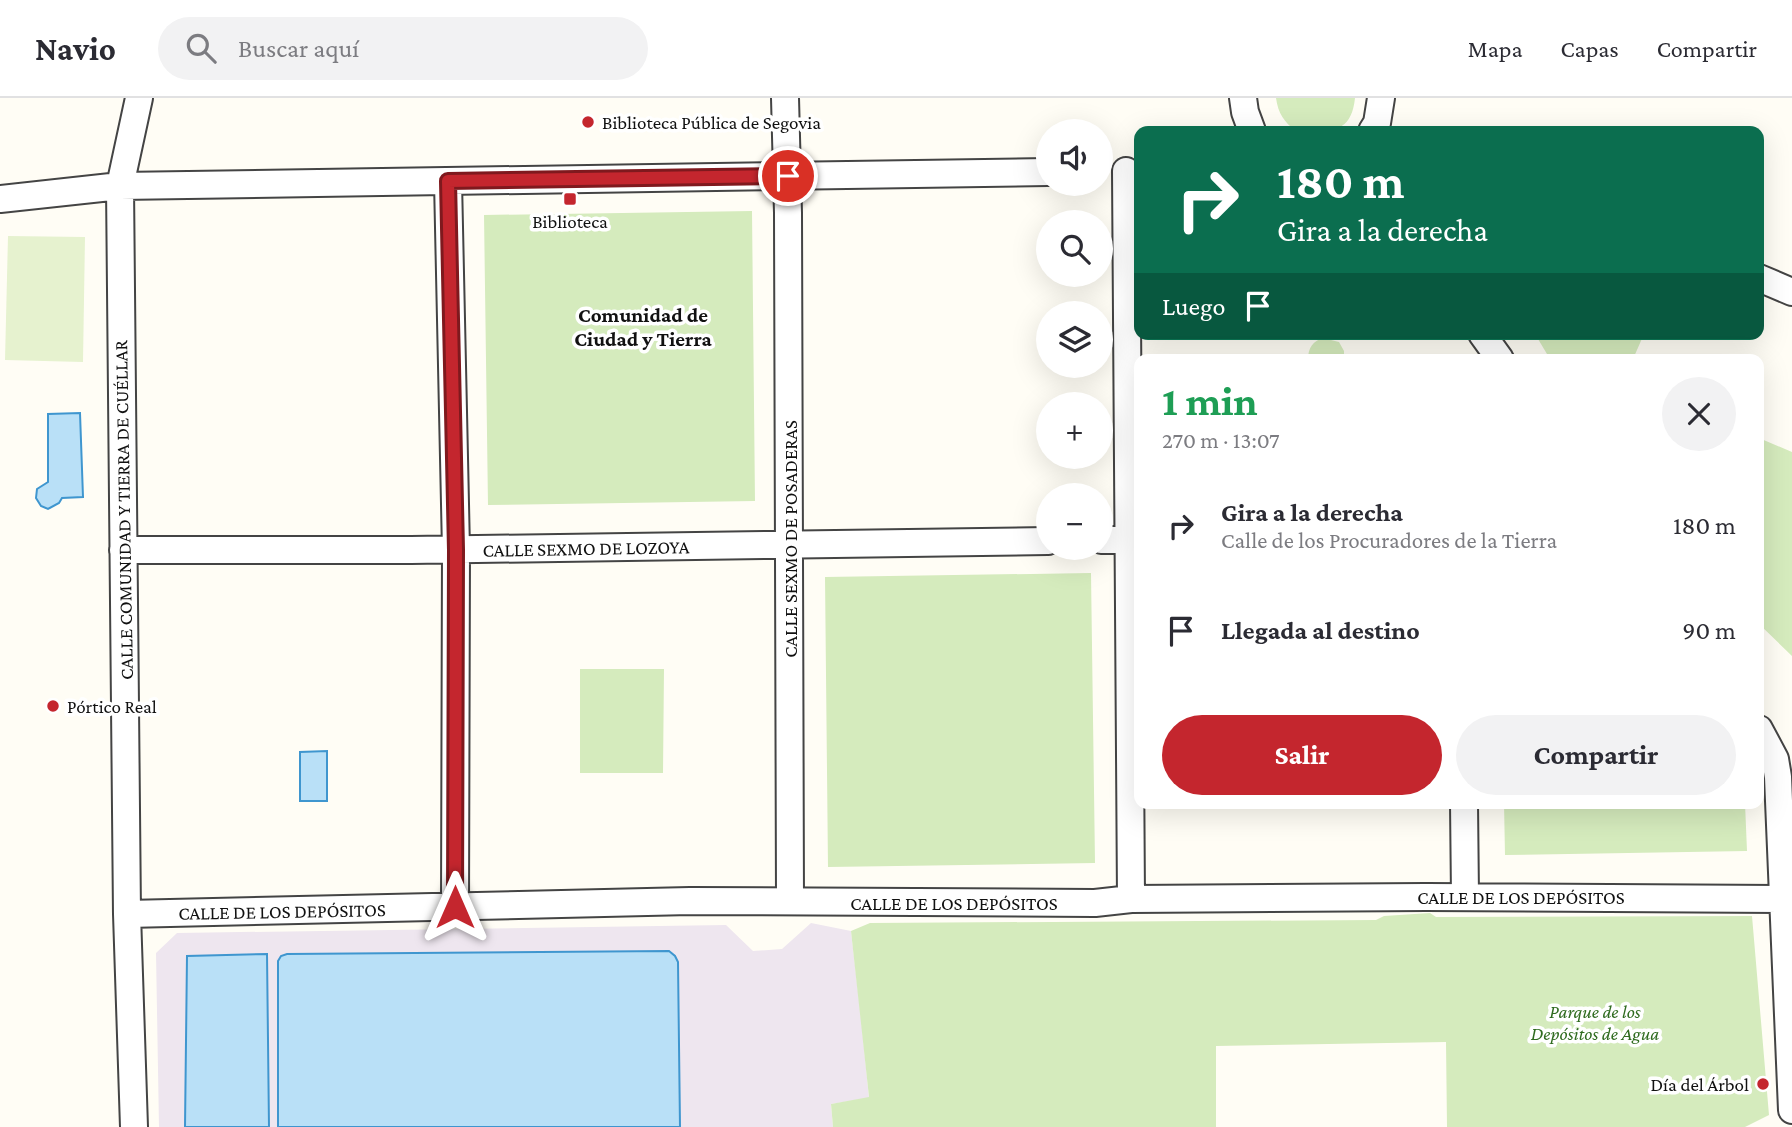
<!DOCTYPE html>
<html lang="es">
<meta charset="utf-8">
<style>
:root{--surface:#fff;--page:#f2f2f3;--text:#2b2b33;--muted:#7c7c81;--line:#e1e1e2;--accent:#c4262e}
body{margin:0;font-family:"Crimson Pro",serif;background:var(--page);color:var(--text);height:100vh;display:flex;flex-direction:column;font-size:26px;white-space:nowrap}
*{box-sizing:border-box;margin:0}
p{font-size:23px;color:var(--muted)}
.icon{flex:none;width:38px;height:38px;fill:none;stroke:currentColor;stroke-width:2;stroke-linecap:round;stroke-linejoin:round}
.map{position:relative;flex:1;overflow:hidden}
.side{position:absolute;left:1134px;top:256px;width:630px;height:455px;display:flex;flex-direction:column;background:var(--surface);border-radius:14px;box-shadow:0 7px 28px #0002}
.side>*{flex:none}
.banner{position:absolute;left:1134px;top:28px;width:630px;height:214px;border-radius:14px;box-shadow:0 7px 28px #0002;background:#0b6e4f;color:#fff;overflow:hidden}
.fabs{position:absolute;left:1036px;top:21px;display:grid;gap:14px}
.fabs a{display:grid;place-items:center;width:77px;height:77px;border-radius:50%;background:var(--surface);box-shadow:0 7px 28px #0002;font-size:35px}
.pin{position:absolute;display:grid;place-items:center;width:60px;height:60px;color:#fff;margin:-30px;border:4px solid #fff;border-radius:50%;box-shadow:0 2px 7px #0007}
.me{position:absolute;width:77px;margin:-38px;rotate:0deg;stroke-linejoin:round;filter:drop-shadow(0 0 5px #0008)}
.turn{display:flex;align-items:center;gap:24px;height:147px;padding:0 28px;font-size:32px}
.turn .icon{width:91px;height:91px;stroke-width:2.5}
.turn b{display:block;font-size:49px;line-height:60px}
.then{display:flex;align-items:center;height:66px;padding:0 28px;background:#0003;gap:14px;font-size:26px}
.round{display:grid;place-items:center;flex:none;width:74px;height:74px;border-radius:37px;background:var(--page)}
.summary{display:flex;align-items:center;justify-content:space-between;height:119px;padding:0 28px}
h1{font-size:42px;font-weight:700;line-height:52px;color:#1e9e55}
.primary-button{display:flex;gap:14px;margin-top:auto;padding:14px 28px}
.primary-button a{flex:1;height:80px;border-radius:42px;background:var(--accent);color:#fff;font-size:28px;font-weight:700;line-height:80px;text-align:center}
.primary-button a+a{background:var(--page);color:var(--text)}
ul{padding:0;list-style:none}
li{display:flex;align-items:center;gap:21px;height:105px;padding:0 28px}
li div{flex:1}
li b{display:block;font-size:26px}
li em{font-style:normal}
header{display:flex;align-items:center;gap:42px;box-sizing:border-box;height:98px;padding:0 35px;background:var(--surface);border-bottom:2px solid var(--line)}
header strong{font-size:33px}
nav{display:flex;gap:38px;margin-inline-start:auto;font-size:24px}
.search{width:490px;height:63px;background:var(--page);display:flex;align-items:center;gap:18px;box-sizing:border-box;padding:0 24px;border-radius:38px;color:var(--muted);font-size:26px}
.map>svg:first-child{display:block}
</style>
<header>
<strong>Navio</strong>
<div class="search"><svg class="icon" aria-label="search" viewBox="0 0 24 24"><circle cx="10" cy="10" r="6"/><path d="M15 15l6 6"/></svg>Buscar aquí</div>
<nav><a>Mapa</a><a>Capas</a><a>Compartir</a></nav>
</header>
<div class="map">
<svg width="1792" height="1029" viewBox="0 0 1792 1029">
<rect width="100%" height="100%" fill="#fffdf5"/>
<path fill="#eee6ef" d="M811,825l40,8 10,87 8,80 -38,6 2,23h-674l-3,-174 21,-20 549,-8 27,26 29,-2z"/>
<path fill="#d5ebbd" d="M1276,0h79c-4,39 -29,33 -59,33 -12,-9 -18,-18 -20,-33z
M752,113l3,290 -267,4 -4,-290z
M1535,236h109l-11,25h-83z
M1323,240l16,4 5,9v8h-36c0,-11 5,-18 15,-21z
M1759,340l33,14v204l-33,-32z
M1091,475l4,290 -267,4 -3,-290z
M580,571h84l-1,104h-83z
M1504,705h241l2,48 -242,4z
M1430,815l6,4 316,-1 17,199 -24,12h-298l-1,-85 -230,4v81h-383l-2,-23 38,-7 -18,-166 19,-8 506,-3 8,-4z"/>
<path fill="#e6f2cf" d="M8,138l77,1 -2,125 -78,-2z"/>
<path fill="#b9e0f7" stroke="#3f96cf" stroke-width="2" d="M80,315l3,84 -21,1 -3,5 -11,6 -7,-3 -5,-8 1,-9 11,-7v-68z
M327,653v50h-27v-49z
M669,853l6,5 3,6 2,165h-402v-166l3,-5 6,-2z
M267,856l2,173h-84l2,-171z"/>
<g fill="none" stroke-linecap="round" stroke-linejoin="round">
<g stroke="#444" stroke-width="30">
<path id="minor" d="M785,0l3,115 2,688
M1243,0l2,14 7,19
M1372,33l5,-8 4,-25
M1126,73l5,728
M448,83l8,369 -1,357
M0,101l120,-13 928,-14
M1759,180l33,14
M1482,236l18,25
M1101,442h38
M123,452h288l637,-9
M1759,631l16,30 3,18 14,333
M1464,705l1,94
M127,816l563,-13 405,2 36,-4 295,-2 355,2
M134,1029l-7,-213 -7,-728 19,-88"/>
</g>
<use href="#minor" stroke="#fff" stroke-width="26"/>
</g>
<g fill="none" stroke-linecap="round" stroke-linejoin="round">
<g stroke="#7f191e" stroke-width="18">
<path id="route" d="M455,809l1,-357 -8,-369 340,-5"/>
</g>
<use href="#route" stroke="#c4262e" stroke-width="12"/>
</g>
<g fill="#c4262e" stroke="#fff" stroke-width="2.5">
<circle cx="588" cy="24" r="7"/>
<rect x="563" y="94" width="14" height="14" rx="3.5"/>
<circle cx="53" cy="608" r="7"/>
<circle cx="1763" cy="986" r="7"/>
</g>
<g text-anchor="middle" stroke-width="7" stroke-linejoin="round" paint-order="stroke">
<g font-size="19" fill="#111" stroke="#fff" text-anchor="start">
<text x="602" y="31">Biblioteca Pública de Segovia</text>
<text x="570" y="130" text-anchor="middle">Biblioteca</text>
<text x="67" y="615">Pórtico Real</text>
<text x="1749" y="993" text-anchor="end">Día del Árbol</text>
</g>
<g font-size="19" fill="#111" stroke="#fff">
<text transform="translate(123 412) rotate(-91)" y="7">CALLE COMUNIDAD Y TIERRA DE CUÉLLAR</text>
<text transform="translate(790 441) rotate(-90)" y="7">CALLE SEXMO DE POSADERAS</text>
<text transform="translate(586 450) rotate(-1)" y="7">CALLE SEXMO DE LOZOYA</text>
<text x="1521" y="806">CALLE DE LOS DEPÓSITOS</text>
<text x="954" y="812">CALLE DE LOS DEPÓSITOS</text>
<text transform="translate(282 813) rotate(-1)" y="7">CALLE DE LOS DEPÓSITOS</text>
</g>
<g font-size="19" font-style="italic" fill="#2f6b1f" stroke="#fff">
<text x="1595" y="920">Parque de los<tspan x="1595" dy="22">Depósitos de Agua</tspan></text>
</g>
<g font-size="21" font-weight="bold" fill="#111" stroke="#fff">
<text x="643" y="224">Comunidad de<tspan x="643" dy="24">Ciudad y Tierra</tspan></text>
</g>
</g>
</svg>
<div class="fabs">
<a><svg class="icon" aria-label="sound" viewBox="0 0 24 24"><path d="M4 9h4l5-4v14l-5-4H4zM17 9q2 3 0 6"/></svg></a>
<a><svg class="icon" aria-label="search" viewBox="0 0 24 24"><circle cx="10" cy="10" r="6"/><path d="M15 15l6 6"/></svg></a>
<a><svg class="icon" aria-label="layers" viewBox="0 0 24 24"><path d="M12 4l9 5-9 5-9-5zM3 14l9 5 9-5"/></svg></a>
<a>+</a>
<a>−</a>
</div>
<div class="pin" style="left:788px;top:78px;background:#d93025"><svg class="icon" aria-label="arrive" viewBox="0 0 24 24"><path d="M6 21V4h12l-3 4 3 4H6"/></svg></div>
<svg class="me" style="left:455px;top:809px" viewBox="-20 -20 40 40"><path d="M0-17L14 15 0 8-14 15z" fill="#c4262e" stroke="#fff" stroke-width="4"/></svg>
<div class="banner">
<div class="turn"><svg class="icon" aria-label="right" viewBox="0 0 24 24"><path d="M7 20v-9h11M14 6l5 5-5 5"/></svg><div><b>180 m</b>Gira a la derecha</div></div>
<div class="then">Luego<svg class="icon" aria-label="arrive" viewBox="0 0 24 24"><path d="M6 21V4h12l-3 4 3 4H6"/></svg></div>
</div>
<section class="side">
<div class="summary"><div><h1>1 min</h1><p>270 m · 13:07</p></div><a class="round"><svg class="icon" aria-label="close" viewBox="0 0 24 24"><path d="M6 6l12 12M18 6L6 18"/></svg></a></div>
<ul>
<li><svg class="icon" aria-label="right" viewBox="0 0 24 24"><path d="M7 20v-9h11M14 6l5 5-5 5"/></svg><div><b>Gira a la derecha</b><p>Calle de los Procuradores de la Tierra</p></div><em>180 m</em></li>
<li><svg class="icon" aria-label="arrive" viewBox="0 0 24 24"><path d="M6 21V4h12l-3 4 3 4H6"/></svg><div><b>Llegada al destino</b></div><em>90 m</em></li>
</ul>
<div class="primary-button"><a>Salir</a><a>Compartir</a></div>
</section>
</div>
